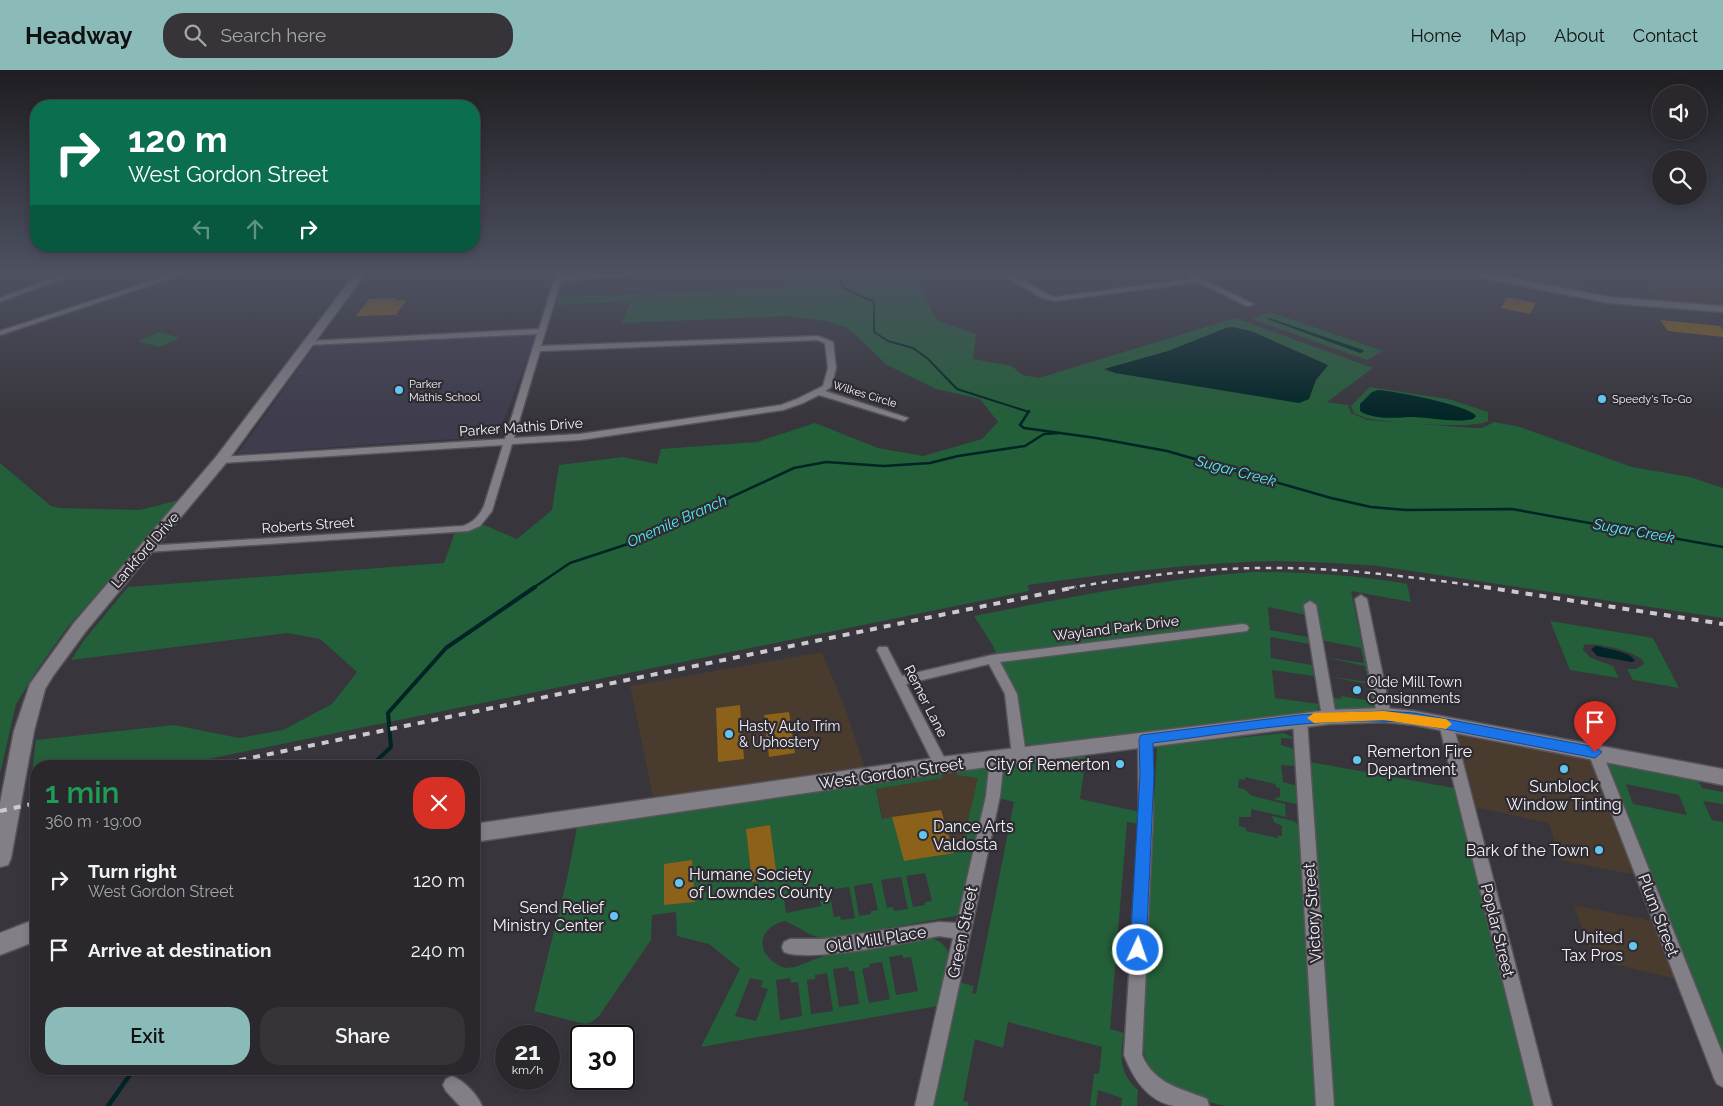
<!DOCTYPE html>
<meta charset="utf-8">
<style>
:root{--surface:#2a282d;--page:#363439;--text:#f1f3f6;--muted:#a5a6aa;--line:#464449;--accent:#8bbbb9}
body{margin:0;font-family:Raleway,sans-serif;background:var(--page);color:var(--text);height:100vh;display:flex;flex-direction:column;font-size:19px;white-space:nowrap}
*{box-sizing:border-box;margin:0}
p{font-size:16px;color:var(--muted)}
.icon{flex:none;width:28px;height:28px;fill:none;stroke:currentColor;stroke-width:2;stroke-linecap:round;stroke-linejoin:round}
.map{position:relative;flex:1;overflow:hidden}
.details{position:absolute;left:30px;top:690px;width:450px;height:315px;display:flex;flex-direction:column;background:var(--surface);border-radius:20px;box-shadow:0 2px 8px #0003,0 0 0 1px var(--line)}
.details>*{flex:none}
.banner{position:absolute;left:30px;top:30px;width:450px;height:152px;border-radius:20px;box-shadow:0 2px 8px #0003,0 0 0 1px var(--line);background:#0b6e4f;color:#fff;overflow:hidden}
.fabs{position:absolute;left:1652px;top:15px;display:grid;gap:10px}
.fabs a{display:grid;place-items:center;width:55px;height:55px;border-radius:50%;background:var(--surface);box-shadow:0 2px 8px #0003,0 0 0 1px var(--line);font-size:25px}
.speed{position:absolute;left:495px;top:955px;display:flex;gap:10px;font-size:25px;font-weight:700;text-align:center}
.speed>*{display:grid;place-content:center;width:65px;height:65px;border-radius:50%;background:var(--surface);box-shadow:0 2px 8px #0003,0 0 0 1px var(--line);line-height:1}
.speed small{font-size:12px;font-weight:400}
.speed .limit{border:2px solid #111;border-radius:8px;background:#fff;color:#111}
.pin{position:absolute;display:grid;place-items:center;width:42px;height:42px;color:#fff;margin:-51px -21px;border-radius:50% 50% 50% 0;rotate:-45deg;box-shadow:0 0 5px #0007}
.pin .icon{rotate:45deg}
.me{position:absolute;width:55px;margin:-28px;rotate:3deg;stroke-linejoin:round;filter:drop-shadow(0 0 4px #0008)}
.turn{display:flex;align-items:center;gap:18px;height:105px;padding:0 15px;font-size:22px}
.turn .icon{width:65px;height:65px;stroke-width:2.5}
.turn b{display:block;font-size:35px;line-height:42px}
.lanes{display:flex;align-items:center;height:48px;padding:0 15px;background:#0003;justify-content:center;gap:25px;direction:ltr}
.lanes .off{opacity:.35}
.round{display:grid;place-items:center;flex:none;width:52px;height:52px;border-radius:20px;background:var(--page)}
.overview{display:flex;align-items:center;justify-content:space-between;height:85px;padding:0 15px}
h1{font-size:30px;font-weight:600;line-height:38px;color:#1e9e55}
.primary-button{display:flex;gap:10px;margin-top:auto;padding:10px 15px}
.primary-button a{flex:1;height:58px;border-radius:20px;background:var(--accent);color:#111;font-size:20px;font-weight:600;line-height:58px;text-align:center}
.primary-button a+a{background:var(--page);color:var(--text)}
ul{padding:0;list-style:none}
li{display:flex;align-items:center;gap:15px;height:70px;padding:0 15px}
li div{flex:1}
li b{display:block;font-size:19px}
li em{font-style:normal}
header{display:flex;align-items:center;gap:30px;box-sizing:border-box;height:70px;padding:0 25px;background:var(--accent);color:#111}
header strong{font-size:24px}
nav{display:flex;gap:28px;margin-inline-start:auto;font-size:18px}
.search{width:350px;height:45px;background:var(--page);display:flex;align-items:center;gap:12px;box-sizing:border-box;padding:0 18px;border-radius:20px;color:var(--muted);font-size:19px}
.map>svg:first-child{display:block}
</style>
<header>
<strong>Headway</strong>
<div class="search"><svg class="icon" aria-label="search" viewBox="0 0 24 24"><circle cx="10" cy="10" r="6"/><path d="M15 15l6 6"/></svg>Search here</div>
<nav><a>Home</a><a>Map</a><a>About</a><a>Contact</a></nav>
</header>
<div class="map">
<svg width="1723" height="1036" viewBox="0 0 1723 1036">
<rect width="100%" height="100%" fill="#38353c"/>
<path fill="#493b2d" d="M1495,204h88l-2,14 8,4z
M1614,204h109v29l-65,-4 -13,-13h4l-10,-8z
M822,582l25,61 19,59 -212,29 -24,-115z
M1457,662l126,22 6,5 5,7 42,109 -76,-15 -11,-37 -75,-16z
M982,694l-9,91 -80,13 -19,-89z
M1574,835l79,16 23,58 -84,-20z"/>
<path fill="#3e3c4d" d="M537,263l-39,103 -261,18 79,-109z"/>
<path fill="#235f38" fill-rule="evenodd" d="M787,204h125l26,47 38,13 -3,25 39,7 10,9 17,3 196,-60 138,50 -46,34 21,3 3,8 16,7 107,8h8l12,-6 26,5 112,40 58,10 33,11v130l-345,-52c-43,-3 -87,-6 -130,-4 -73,3 -147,13 -220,23l1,6 -855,175h-138v28l-7,2 7,-56 138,-15 65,13 44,-8 49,-26 25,-32 -37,-33 -33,-6 -216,27 13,-20 44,-53 316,-24 11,-31 17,-2 12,-5 33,14 35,-29 7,-45 64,-8 34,7 4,-15 96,-7 58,-19 63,25 45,8 59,-17 16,-17 -18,-23 -44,-10 -49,-24 -39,-37 -22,-7 -38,-5 -167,7 10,-22 -76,4 4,-8 226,-9z
M1270,242l113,39 -16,9 -115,-41z
M159,262l21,6 -21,9 -21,-6z
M1370,317l78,12 40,13v9c-13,9 -104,1 -123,-3l-11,-5 -3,-7z
M0,393l51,43 8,2 81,2 39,-10 -112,128 -30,42 -21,34 -16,70z
M1252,502c53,0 103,3 155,12l4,18 -60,-11 24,116 -1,3h-33l-8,-4 -4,-9 12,2v-3l31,5 -4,-17 -42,-8 42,6 -3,-16 -42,-9 41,6 -3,-15 -41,-8 -6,-37 -9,-1 1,13 -38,-8 2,23 38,7 1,7 -39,-7 1,21 41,7 2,11 -42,-6 3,28 44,6 -2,8 -279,35 -13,-3 -5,-5 -11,-56 -17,-39 -18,-28c92,-18 185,-37 278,-44z
M1550,551l103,17 26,50 -46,-8 -6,-11h9l7,-4 1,-3c-7,-11 -48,-20 -60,-17l-1,5 8,8 22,8 6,12 -49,-8z
M1284,663l8,4 1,2 -12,-1v7l13,4 2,17 -15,-1 2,17 14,4 1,16 -2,2 -23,-5 7,-2v-9l-4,-1 -1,-3 -30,-7v3l-6,-1 -1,9 6,1 8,7 33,8 1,13 -35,-8v8h-12v9l7,2v3l32,7v-3l4,1v-10l-8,-4 -2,-6 22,5 5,4 17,281c-25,0 -67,0 -90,0 -24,-5 -65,-16 -77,-39 -5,-8 -6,-20 -7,-30l15,-291z
M1087,680l-7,49 60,13 -1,12 -12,-2 -17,207 14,4c-5,24 -4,41 14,57l-1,16h-16l1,-8 -24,-8 -2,16h-6l4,-33 5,1 3,-27 -94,-25 -5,26 -28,-9 -12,62 5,1v4h-35l26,-124 15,4 -2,7 4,1 38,-192 -16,-4 7,-30 4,-5z
M1310,692l144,26 79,318h-198z
M1606,692l89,13 7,13 21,4v12l-20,-3 9,19 11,2v238zM1626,714l53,11 8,20 -54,-11z
M987,696l4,4v6l-33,138 -2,2 -129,23c-16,-1 -27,-12 -42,-18 -30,7 -30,36 0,47l10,-1 31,-12 104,-17c10,2 17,8 19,18l-11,50 -237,41 39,-78 -31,-25 -32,-8 -1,-24 -24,3 -1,25 -52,76 -7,6 -7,2 -51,-13 33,-132 11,-57 362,-50 3,6 -67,11 6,30 10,-2 12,43 57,-9 17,-73 -21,-3v-5zM925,803l7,28 -7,1v3l-12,2 -7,-31zM901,807l7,32 -14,2 -1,-4 -6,1 -6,-28zM872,813l6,27 -7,1v3l-12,2 -5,-30zM849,817l6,31 -14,2 -1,-4 -6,1 -5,-27zM821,819l3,11 -4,1 1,5 -35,7 -2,-16zM902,885l1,3 8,-1 7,34 -22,4 -7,-38zM882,892l8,37 -21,4 -7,-34 8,-2 -1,-3zM848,897l1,4h5l5,33 -20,3 -6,-38zM827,903l6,38 -22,3 -4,-34 8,-1v-4zM750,908l13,3 -2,6 7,2 -12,32 -21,-5zM790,908l1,5 7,-1 4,34 -22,4 -4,-40z"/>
<path fill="#012526" d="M1269,248l94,32 1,2 -4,1 -93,-34z
M1232,257l19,4 77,34 -12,15 -7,19 -10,4 -184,-30 -11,-4 64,-18 58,-23z
M1378,320c15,1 91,15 98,26l-3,3c-19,4 -39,-1 -59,-2 -18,0 -38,4 -54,-6v-7l12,-12z
M1596,576c11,3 34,5 39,15l-4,1 -34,-6 -6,-7z"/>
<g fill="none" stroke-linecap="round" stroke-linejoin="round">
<path stroke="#012526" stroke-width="2" d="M839,204l4,14 31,14v30l14,9 25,7 14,10 30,31 72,23"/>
<path stroke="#012526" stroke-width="2.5" d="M1029,341l-9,14 4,3 72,10 71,13 164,47 40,9 35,3 106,-1 211,38
M533,518l37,-25 64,-21 160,-74 32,-6 58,4 46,-3 28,-7 67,-10 19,-12 15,-1"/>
<path stroke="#012526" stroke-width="4" d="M371,696l20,-19 -3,-34 58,-65 89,-61"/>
<path stroke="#012526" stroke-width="4.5" d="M108,1036l26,-37"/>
</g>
<path fill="#8c6119" d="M1507,227l29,6 -6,11 -29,-6z
M396,228l-2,2h13l-11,15 -40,1 13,-17z
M1660,250l60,6 3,4v7l-55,-6z
M740,635l4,54 -26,3 -2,-54z
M789,642l6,41 -26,4 -5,-42z
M941,740l13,43 -50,8 -12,-44z
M770,755l7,53 -25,4 -6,-53z
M692,790l3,42 -31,3v-41z"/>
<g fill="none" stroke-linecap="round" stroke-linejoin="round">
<g stroke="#56545a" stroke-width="3">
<path id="street" d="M64,204h10l-74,28v-4z
M174,204h10l-184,61v-4z
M556,204h6v2l69,-2 -3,2 -67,4 -20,66 277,-10 15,6 3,26 -5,19 -6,4 83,27 -4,3 -3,-1 -82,-25 -16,8 -20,7 -203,30 -68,4 -20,67 -12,15 -12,5 -322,21 -5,-3 5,-3 317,-20c11,-4 16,-10 21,-20l19,-61 -282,18 -5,-3 5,-3 284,-18 32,-105 -228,11 -4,-2 4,-2 230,-12zM817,270l8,3 3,25 -5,18 -26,13 -16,6 -201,29 -66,4 26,-87z
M1002,204c19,0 35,17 53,23l136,-18 -2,-2 3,-2 62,29 -7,2 -49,-24 -143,19 -13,-3z
M1361,525l6,4 24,116 -2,3 -5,2 -5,-2 -2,-3 -22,-116z
M1310,531l6,4 20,112 -2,3 -5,2 -5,-2 -2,-3 -18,-112z
M1243,554l4,1 2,3 -2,3 -247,31 17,32 9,61 -2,4 -5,1 -5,-1 -2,-4 -7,-61 -16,-30 -83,20 42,81 -2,4 -5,1 -5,-1 -59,-119 2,-3h8l15,29 90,-21z
M1300,645l5,2 2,3 27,386h-18l-23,-386 2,-3z
M1446,649l5,1 2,4 99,382h-18l-95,-382 2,-4z
M1145,664l5,1 2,4 1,76 -11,240c12,29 38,33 65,44l2,7c-11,0 -24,0 -35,0 -27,-5 -41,-28 -50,-51l15,-240 -1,-76 2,-4z
M1595,677l5,1 2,4 121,303v32l-6,-3 -3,-6 -126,-326 2,-4z
M997,683l5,1 2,4 -4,38 -67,310h-18l38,-168 -14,-2c-33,6 -128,27 -155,16l-2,-5 2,-5 6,-3h34l115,-17 18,1 29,-127 4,-38 2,-4z
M452,1006c12,5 25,18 30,30h-22l-14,-15 -3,-6 3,-6z"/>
</g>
<g stroke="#56545a" stroke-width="3">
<path id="secondary" d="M355,204h10l-139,189 -140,168 -33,45 -8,13 -11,42 -23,127 -3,7 -8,2v-64l14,-72 16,-47 44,-61 142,-166z
M1473,204h20l116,23 114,9v6l-114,-9 -131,-26z
M1384,638l30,3 309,58v16l-309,-60 -30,-3 -55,2 -388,49 -467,69v-18l467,-67 388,-47z
M36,849v22l-36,14v-22z"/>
</g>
<use href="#street" fill="#837f87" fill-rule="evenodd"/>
<use href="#secondary" fill="#837f87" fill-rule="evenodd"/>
<path stroke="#ccc9cf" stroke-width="2.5" stroke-dasharray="5.5 5.5" stroke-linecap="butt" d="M1069,518c65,-11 130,-20 197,-20 76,-1 152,10 227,20"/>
<path stroke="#ccc9cf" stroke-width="4" stroke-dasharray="7 7" stroke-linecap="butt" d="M1484,517l239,37
M212,696l864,-179
M0,741l36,-8"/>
</g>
<linearGradient id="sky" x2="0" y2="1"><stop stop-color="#1f1d21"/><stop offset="0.58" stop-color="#4d5161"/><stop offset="1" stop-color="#4d5161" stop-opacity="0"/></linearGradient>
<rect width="1723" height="349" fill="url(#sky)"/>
<path fill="#1a73e8" stroke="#114b97" d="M1384,641l30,2 181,34 7,5 -7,6 -181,-35c-87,-8 -175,9 -261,20l1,31 -8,176 -2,5 -6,2 -6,-2 -2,-5 10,-176 -1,-35 2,-4 159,-20z"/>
<path fill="#f59e0b" d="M1384,641l62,8 6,5 -6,5 -62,-9 -70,3 -7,-5 7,-5z"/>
<g fill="#64c5ee" stroke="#2e2b32" stroke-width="2">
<circle cx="399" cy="320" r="5"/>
<circle cx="1602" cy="329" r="5"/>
<circle cx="1357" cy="620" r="5"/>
<circle cx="729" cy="664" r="5"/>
<circle cx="1357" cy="690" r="5"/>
<circle cx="1120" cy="694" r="5"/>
<circle cx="1564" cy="699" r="5"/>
<circle cx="923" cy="765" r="5"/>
<circle cx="1599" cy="780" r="5"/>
<circle cx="679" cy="813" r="5"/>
<circle cx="614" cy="846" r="5"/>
<circle cx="1633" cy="876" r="5"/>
</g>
<g text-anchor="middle" stroke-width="4.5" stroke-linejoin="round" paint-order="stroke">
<g font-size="11" fill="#f4f2f7" stroke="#2e2b32" text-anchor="start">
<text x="409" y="318">Parker<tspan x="409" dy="13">Mathis School</tspan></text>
<text x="1612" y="333">Speedy's To-Go</text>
</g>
<g font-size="11" fill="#f4f2f7" stroke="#2e2b32">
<text transform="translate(865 324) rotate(17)" y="4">Wilkes Circle</text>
</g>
<g font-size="14" fill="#f4f2f7" stroke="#2e2b32">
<text transform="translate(521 357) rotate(-4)" y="5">Parker Mathis Drive</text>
<text transform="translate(308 455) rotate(-4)" y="5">Roberts Street</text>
<text transform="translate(145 480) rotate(-49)" y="5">Lankford Drive</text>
<text transform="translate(1116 558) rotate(-7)" y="5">Wayland Park Drive</text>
<text transform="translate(926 631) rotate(63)" y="5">Remer Lane</text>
</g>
<g font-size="14" fill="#f4f2f7" stroke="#2e2b32" text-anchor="start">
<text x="1367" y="617">Olde Mill Town<tspan x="1367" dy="16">Consignments</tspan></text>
<text x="739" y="661">Hasty Auto Trim<tspan x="739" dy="16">&amp; Uphostery</tspan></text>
</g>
<g font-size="15" font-style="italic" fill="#4ff0f2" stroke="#2e2b32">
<text transform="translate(1236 401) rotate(15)" y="5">Sugar Creek</text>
<text transform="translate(677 451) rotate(-24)" y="5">Onemile Branch</text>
<text transform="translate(1634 461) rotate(10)" y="5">Sugar Creek</text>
</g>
<g font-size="16" fill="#f4f2f7" stroke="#2e2b32" text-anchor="end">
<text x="1367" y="687" text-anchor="start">Remerton Fire<tspan x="1367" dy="18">Department</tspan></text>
<text x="1110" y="700">City of Remerton</text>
<text x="1564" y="722" text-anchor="middle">Sunblock<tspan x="1564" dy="18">Window Tinting</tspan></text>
<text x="933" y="762" text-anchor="start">Dance Arts<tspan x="933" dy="18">Valdosta</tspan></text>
<text x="1589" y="786">Bark of the Town</text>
<text x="689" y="810" text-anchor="start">Humane Society<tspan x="689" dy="18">of Lowndes County</tspan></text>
<text x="604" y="843">Send Relief<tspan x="604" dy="18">Ministry Center</tspan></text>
<text x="1623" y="873">United<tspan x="1623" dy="18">Tax Pros</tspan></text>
</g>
<g font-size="16" fill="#f4f2f7" stroke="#2e2b32">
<text transform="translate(891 703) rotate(-8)" y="6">West Gordon Street</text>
<text transform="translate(1312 843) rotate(-94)" y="6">Victory Street</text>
<text transform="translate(1659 845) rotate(69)" y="6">Plum Street</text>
<text transform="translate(1498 860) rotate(76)" y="6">Poplar Street</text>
<text transform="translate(962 862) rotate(-78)" y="6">Green Street</text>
<text transform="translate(876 869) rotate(-9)" y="6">Old Mill Place</text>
</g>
</g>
</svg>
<div class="fabs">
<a><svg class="icon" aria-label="sound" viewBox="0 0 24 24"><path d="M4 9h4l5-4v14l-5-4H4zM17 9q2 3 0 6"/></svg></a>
<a><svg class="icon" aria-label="search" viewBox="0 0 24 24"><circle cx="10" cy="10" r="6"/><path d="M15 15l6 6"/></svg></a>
</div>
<div class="speed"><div>21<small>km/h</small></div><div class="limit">30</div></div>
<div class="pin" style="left:1595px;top:682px;background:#d93025"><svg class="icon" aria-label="arrive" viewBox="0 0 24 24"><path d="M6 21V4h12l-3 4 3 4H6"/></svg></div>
<svg class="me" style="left:1138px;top:880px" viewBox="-20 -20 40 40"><circle r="17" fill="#1a73e8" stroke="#fff" stroke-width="3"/><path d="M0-11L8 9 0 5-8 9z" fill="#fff"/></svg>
<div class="banner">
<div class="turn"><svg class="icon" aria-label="right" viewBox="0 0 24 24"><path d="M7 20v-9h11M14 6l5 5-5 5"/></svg><div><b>120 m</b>West Gordon Street</div></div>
<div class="lanes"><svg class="icon off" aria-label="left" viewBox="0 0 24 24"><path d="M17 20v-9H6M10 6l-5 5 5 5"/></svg><svg class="icon off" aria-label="ahead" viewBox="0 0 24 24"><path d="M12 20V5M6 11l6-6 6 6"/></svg><svg class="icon" aria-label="right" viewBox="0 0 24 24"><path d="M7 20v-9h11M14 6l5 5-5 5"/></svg></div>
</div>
<section class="details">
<div class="overview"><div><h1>1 min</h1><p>360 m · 19:00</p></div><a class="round" style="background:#d93025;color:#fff"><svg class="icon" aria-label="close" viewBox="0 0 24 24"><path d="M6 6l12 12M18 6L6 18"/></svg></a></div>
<ul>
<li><svg class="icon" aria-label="right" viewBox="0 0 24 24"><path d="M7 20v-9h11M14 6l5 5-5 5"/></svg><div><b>Turn right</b><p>West Gordon Street</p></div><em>120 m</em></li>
<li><svg class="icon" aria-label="arrive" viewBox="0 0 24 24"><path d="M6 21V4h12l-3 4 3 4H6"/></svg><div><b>Arrive at destination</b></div><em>240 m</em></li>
</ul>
<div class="primary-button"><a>Exit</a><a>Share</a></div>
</section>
</div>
